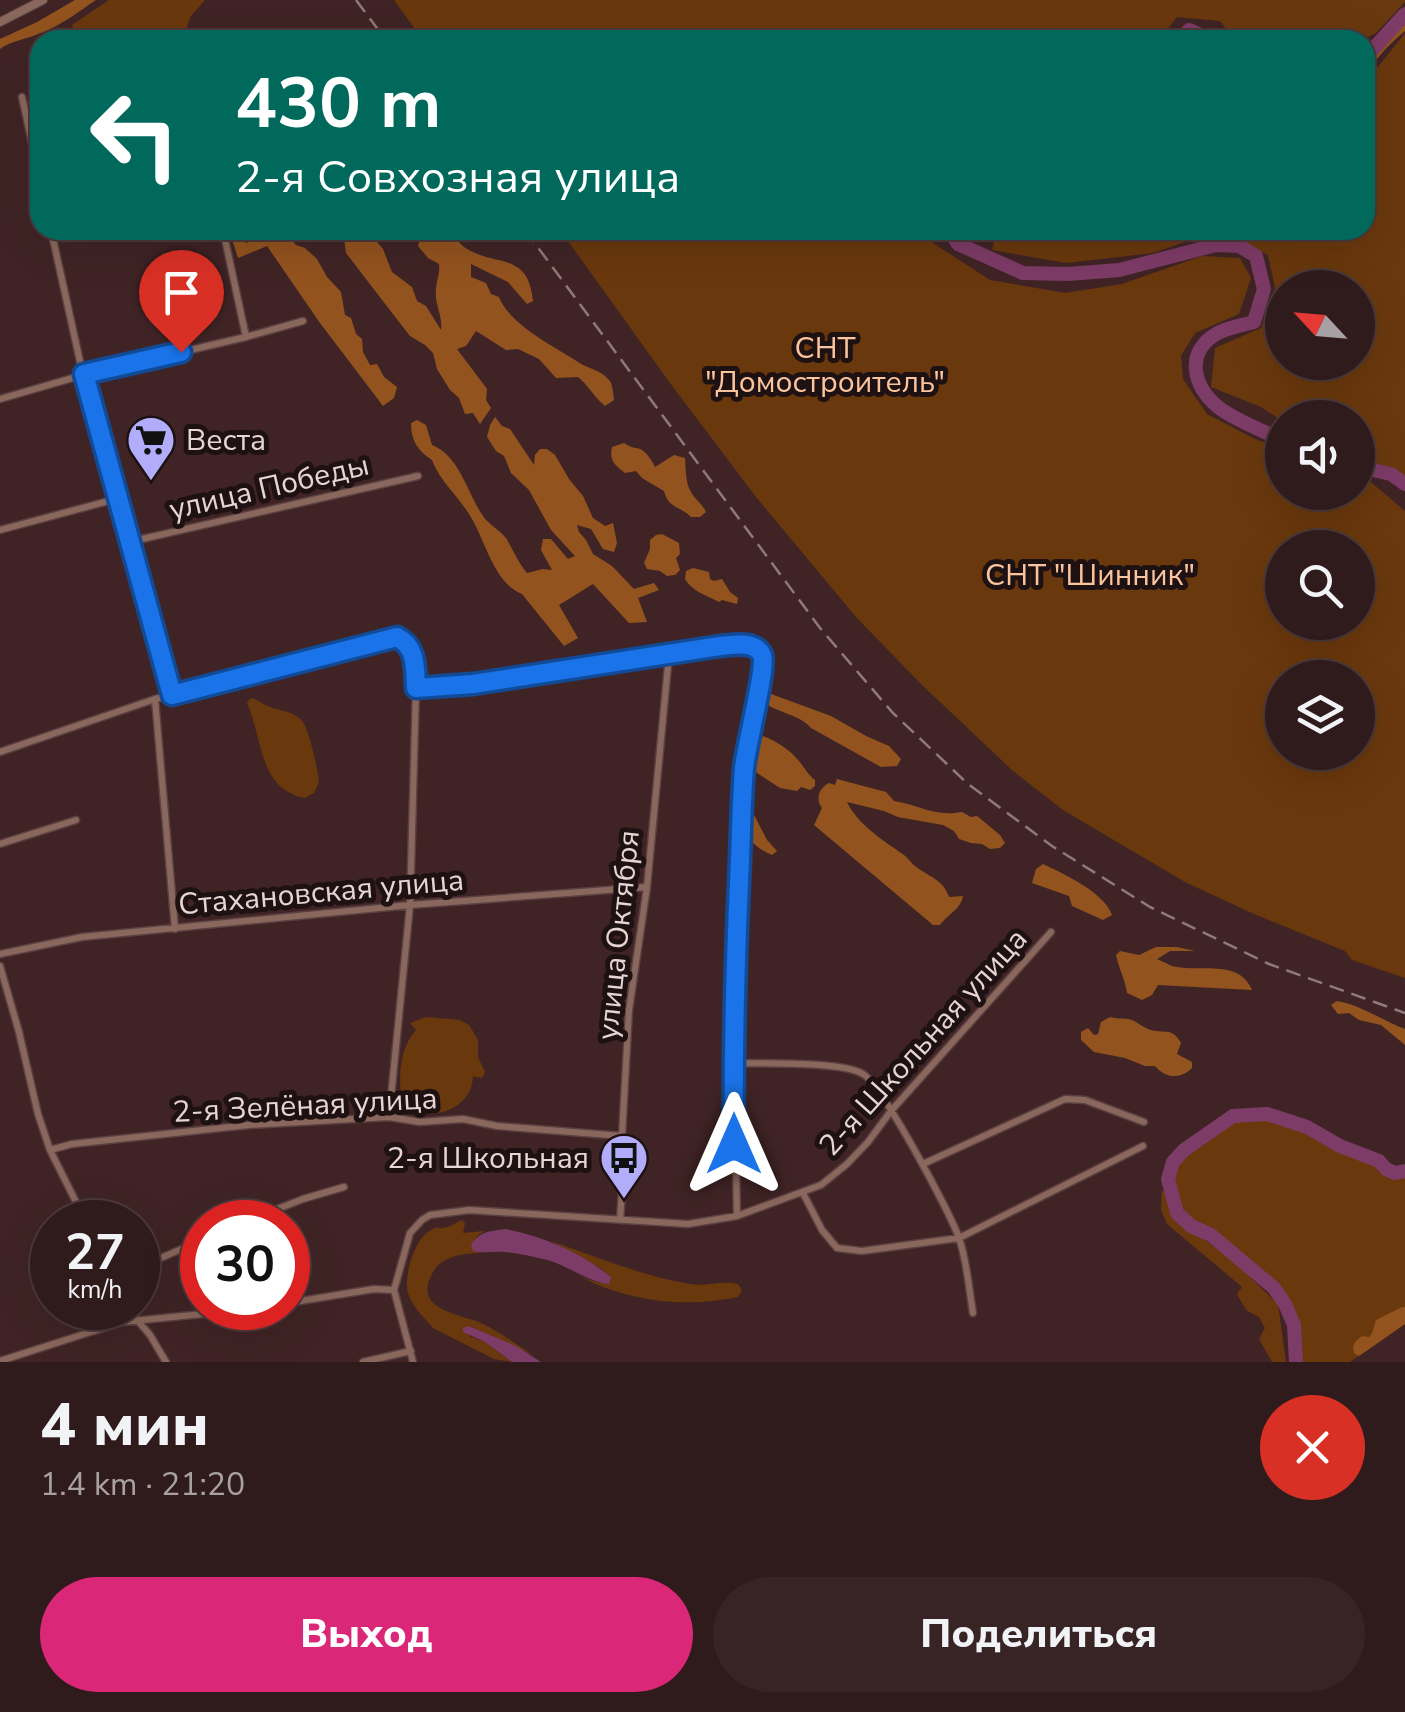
<!DOCTYPE html>
<html lang="ru">
<meta charset="utf-8">
<style>
:root{--surface:#301b1c;--page:#382425;--text:#f1f3f6;--muted:#a8a1a3;--line:#4b393b;--accent:#db2777}
body{margin:0;font-family:"Nunito Sans",sans-serif;background:var(--page);color:var(--text);height:100vh;display:flex;flex-direction:column;font-size:38px;white-space:nowrap}
*{box-sizing:border-box;margin:0}
p{font-size:32px;color:var(--muted)}
.icon{flex:none;width:55px;height:55px;fill:none;stroke:currentColor;stroke-width:2;stroke-linecap:round;stroke-linejoin:round}
.map{position:relative;height:1362px;overflow:hidden}
.details{display:flex;flex-direction:column;background:var(--surface);flex:1}
.details>*{flex:none}
.banner{position:absolute;left:30px;top:30px;width:1345px;height:210px;border-radius:30px;box-shadow:0 10px 40px #0002,0 0 0 2px var(--line);background:#00695c;color:#fff;overflow:hidden}
.needle{width:65px;rotate:296deg}
.tools{position:absolute;left:1265px;top:270px;display:grid;gap:20px}
.tools a{display:grid;place-items:center;width:110px;height:110px;border-radius:50%;background:var(--surface);box-shadow:0 10px 40px #0002,0 0 0 2px var(--line);font-size:50px}
.speed{position:absolute;left:30px;top:1200px;display:flex;gap:20px;font-size:50px;font-weight:700;text-align:center}
.speed>*{display:grid;place-content:center;width:130px;height:130px;border-radius:50%;background:var(--surface);box-shadow:0 10px 40px #0002,0 0 0 2px var(--line);line-height:1}
.speed small{font-size:25px;font-weight:400}
.speed .limit{border:15px solid #d22;background:#fff;color:#111}
.pin{position:absolute;display:grid;place-items:center;width:85px;height:85px;color:#fff;margin:-102px -42px;border-radius:50% 50% 50% 0;rotate:-45deg;box-shadow:0 0 10px #0007}
.pin .icon{rotate:45deg}
.me{position:absolute;width:110px;margin:-55px;rotate:0deg;stroke-linejoin:round;filter:drop-shadow(0 0 8px #0008)}
.turn{display:flex;align-items:center;gap:35px;height:210px;padding:0 40px;font-size:45px}
.turn .icon{width:130px;height:130px;stroke-width:2.5}
.turn b{display:block;font-size:70px;line-height:85px}
.round{display:grid;place-items:center;flex:none;width:105px;height:105px;border-radius:52px;background:var(--page)}
.headline{display:flex;align-items:center;justify-content:space-between;height:170px;padding:0 40px}
h1{font-size:60px;font-weight:800;line-height:75px}
.cta{display:flex;gap:20px;margin-top:auto;padding:20px 40px}
.cta a{flex:1;height:115px;border-radius:60px;background:var(--accent);color:#fff;font-size:40px;font-weight:800;line-height:115px;text-align:center}
.cta a+a{background:var(--page);color:var(--text)}
.map>svg:first-child{display:block}
</style>
<div class="map">
<svg width="1405" height="1362" viewBox="0 0 1405 1362">
<rect width="100%" height="100%" fill="#402425"/>
<path fill="#6a380d" fill-rule="evenodd" d="M109,0h96l-14,16 -9,24h-106l-4,-15z
M394,0h1011v2l-29,31 -14,7h-127l-15,-19 -43,-4 -18,23h-736z
M1405,33v450l-18,-15 -23,-8 2,-10 -8,-3v-29h-76v3l-21,-14 -50,-20 4,-39 46,-20 14,-40 -7,-33 -52,-24 -63,22 -87,10 -74,-13 5,-20h368v-147zM1282,288h76v74h-76z
M560,230h373v13l57,37 75,13 57,-9 80,-28 38,2 11,20 -12,36 -44,19 -14,23 2,23 24,35 48,25 27,10v43h76v-17l8,3 39,33v467l-53,-18 -7,-9 -91,-37 -69,-32 -122,-72 -51,-40 -90,-85 -66,-68 -100,-120 -86,-114zM1282,548h76v74h-76zM1282,678h76v74h-76z
M251,698c6,1 10,5 14,7 12,6 28,5 37,16 7,7 16,49 17,61l-5,11 -9,5c-47,-9 -42,-60 -58,-95z
M426,1017l34,3 9,5 9,15v17l7,15 -3,6 -9,-2c-1,35 -46,49 -71,27 -4,-25 -3,-54 14,-73l-6,-7z
M1233,1116h41l33,11 33,19 39,15 7,8 8,4 11,-2v153l-55,38h-54l-2,-37 -9,-21 -12,-16 -62,-53 -20,-9 -14,-13 -9,-34 5,-17 11,-12z
M1162,1190l7,7 5,20 58,43 46,44 8,58h-14l-13,-23 6,-11 -6,-11 -13,-7 -9,-16 5,-7 -75,-63 -6,-14z
M462,1220l3,3 -2,10 22,-2 -8,5 -4,15 8,2c-17,0 -39,3 -48,19 -22,38 26,42 48,51 19,9 36,22 53,33l-64,-30 -1,10 16,6 27,20 -18,-3 -61,-31c-8,-10 -19,-19 -24,-32 -7,-17 5,-57 22,-66 12,-6 4,1 16,-3 5,-1 10,-5 15,-7z
M551,1241c46,16 91,35 139,43 16,3 32,-4 48,0l4,7 -4,6c-53,11 -108,5 -157,-20l19,6 11,-5 -11,-10z"/>
<path fill="#93531f" d="M75,0h21c-18,12 -37,27 -58,34 -13,6 -26,6 -38,15v-10l37,-17z
M1405,8v23c-16,13 -30,28 -40,46v-34l12,-4 19,-24z
M229,230h6l2,6 9,7 10,-3 2,-10h26l12,15 9,3 12,11 10,18 14,15 4,23 6,3 5,16 6,5 1,13 7,13 7,-1 7,13 13,10 -3,11 -11,8 -63,-83 -53,-77 -29,12z
M329,230h38l16,19 9,23 20,15 5,14 9,5 15,24c2,-14 -7,-27 -5,-41 1,-10 4,-16 3,-25l-11,-6 -10,-12 3,-12 -6,-4h27l8,10 6,-1c4,4 8,9 13,11 30,17 59,2 64,51l-6,3 -19,-22 -37,-18v13l15,6 5,11 8,3c11,28 53,48 79,65 10,7 27,9 33,21 2,5 2,11 3,17l-9,6c-11,-9 -16,-20 -27,-29l-22,1 -17,-19 -21,-10 -12,1 -30,-19 -10,15 -9,3 30,40 -1,11 5,8 -11,16 -7,-11 -8,1 -6,-16 -9,-8 -13,-21 -4,-16 -8,-8 -15,-9 -14,-18 -50,-65 -2,-15z
M495,417l7,9 8,3 24,36 1,-10 5,-6h7l8,6 14,24 14,17 10,22 12,8 8,-3 4,20 -3,9 -11,-3 -12,-20 -14,-4 2,7 7,8 7,14 19,12 22,23 20,-6 5,7 -21,8 9,24 -18,1 -36,-39 -34,21 19,33 -14,8 -42,-52c-29,-11 -37,-56 -53,-80 -12,-19 -29,-33 -37,-54 -14,-9 -21,-19 -21,-37l6,-3 9,5 6,20c28,11 35,48 51,71 6,9 17,14 23,22 7,12 12,24 21,35l16,-4 9,1 -11,-20 2,-11h8l17,20 7,-3 -24,-26 -22,-40 -18,-17 -7,-17 -8,-5 -9,-14 3,-12z
M624,443c7,5 9,4 16,6 7,3 12,12 15,18l19,-12 11,3c1,11 0,24 6,34 4,8 11,11 15,20l-6,5h-9c-11,-11 -23,-9 -27,-26l-22,-13 -6,-7 -11,2c-10,-8 -16,-12 -13,-26z
M662,534l17,9 1,11 -4,4 4,12 -5,5 -8,1 -7,-5 -13,-2 -3,-6 6,-14v-9l6,-5z
M693,568l16,4 1,7 4,2 8,-2 8,13 8,6 -1,6 -15,-4 -3,2c-13,-7 -26,-10 -34,-23l1,-8z
M771,694l60,22 35,20 23,10 12,13 -4,7 -16,1 -70,-39c-12,-14 -31,-14 -46,-25v-7z
M763,736c13,5 26,13 35,24 7,8 9,14 17,20v6l-5,4 -9,-3 -4,4 -17,-3 -32,-21 5,-22z
M837,779l49,13 8,9c26,4 39,16 68,11l9,5 6,-1 23,19 5,8 -5,5 -10,1 -8,-5 -11,-1 -12,-4 -5,-8 -11,-6 -45,-8 -14,-6 -37,-9c10,22 37,39 57,53 4,3 7,8 11,11 14,11 28,13 34,31l14,-1c-2,13 -15,18 -23,29h-7l-119,-100 8,-17c-7,-9 -3,-20 7,-25l6,2z
M748,803l19,37 10,11 -5,4c-25,-11 -33,-26 -24,-52z
M1043,864c21,10 62,29 69,51l-9,5 -31,-14 -3,-10 -37,-13 4,-14z
M1156,947h21l18,4h-25l-13,8c2,1 13,6 15,7 27,7 67,-8 80,24l-94,-5 -6,10 -10,5 -15,-7c-2,-14 -8,-24 -11,-38l4,-4 19,4z
M1337,1001c24,4 46,20 68,28v16l-24,-20 -22,-5 -10,-7 -11,1 -7,-9z
M1110,1017c6,2 12,1 18,2 8,1 15,9 23,11 15,4 21,-3 30,13l-4,11 15,8v6c-12,12 -27,10 -37,-2h-10l-20,-8 -31,-6 -13,-12v-8l7,-4 6,7 4,-1 3,-12z
M1402,1307h3v17l-46,32 -5,-3c-2,-8 1,-12 8,-17l7,1 3,-4 4,-13z"/>
<path fill="#7d3b67" d="M506,1229c39,8 74,23 105,48l-2,7c-25,-3 -42,-20 -66,-25 -13,-3 -26,-6 -39,-7 -11,-1 -21,2 -31,-1l-2,-6c9,-14 19,-14 35,-16z
M469,1326l47,20 25,16h-29l-27,-20 -22,-10v-4z"/>
<g fill="none" stroke-linecap="round" stroke-linejoin="round">
<path stroke="#7d3b67" stroke-width="14" d="M1180,40l9,-10 23,10
M1365,58l40,-44
M949,230l9,14 65,29 45,1 51,-4 97,-25 23,1 17,10 8,33 -10,33c-11,3 -28,6 -38,12 -32,20 -22,53 2,73 18,14 44,23 64,33
M1358,467l33,7 14,10
M1296,1362l-2,-37 -9,-21 -11,-16 -63,-53 -20,-9 -14,-13 -9,-34 5,-17 11,-12 49,-34 34,-2 40,13 33,19 39,15 7,8 9,4 10,-2"/>
<g stroke="#5b4041" stroke-width="9">
<path id="minor" d="M22,97l18,83
M51,230l32,145 89,320
M223,230l23,107
M0,399l83,-24 163,-38 57,-16
M0,530l116,-31
M129,542l289,-66
M155,699l20,230
M0,752l155,-53 242,-62c20,10 18,30 19,51l57,-5 247,-37c17,-1 32,-4 44,11l-2,21 -16,69 -4,48 -8,268 3,153
M0,844l76,-24
M0,954l82,-17 328,-32 237,-18
M0,966l19,66 19,82 12,36 36,72
M734,1063c28,1 107,-2 129,11 19,11 87,138 96,164 8,23 10,51 14,75
M389,1117l21,-212 6,-217
M50,1150l22,-6 177,-19 140,-8 31,5 43,-3 34,7 125,10
M923,1164l142,-65 20,1 59,22
M803,1193l19,37 15,18 25,3 97,-13 184,-92
M620,1220l3,-43 -1,-41 7,-126 18,-123 22,-232
M244,1222l59,-23 41,-12
M138,1268l64,-28
M394,1290l19,72
M288,1303l86,-14 20,1 16,-57 12,-13 8,-5 39,-5 219,14 49,-8 84,-31 26,-21 21,-22 23,-31 160,-179
M127,1308l23,27 16,27
M0,1361l122,-39 142,-14
M363,1362l48,-11"/>
</g>
<g stroke="#5b4041" stroke-width="10">
<path id="tertiary" d="M0,22l43,-22"/>
</g>
<use href="#minor" stroke="#8a675c" stroke-width="6"/>
<use href="#tertiary" stroke="#8a675c" stroke-width="8"/>
<path stroke="#907979" stroke-width="2.5" stroke-dasharray="15 8" stroke-linecap="butt" d="M356,0l30,40
M525,230l295,398 72,84 76,72 84,62 98,61 119,57 136,49"/>
</g>
<g fill="none" stroke-linecap="round" stroke-linejoin="round">
<g stroke="#114b97" stroke-width="25">
<path id="route" d="M181,352l-97,22 88,321 225,-58c20,10 18,31 19,51l57,-4 247,-38c13,-1 35,-6 42,9 5,12 -16,91 -18,113 -3,38 -3,76 -5,115 -4,87 -6,174 -5,261"/>
</g>
<use href="#route" stroke="#1a73e8" stroke-width="18"/>
</g>
<defs>
<g id="supermarket-pin" transform="scale(2.5)"><path d="M0 17L-7.5 6A9.5 9.5 0 1 1 7.5 6Z" fill="#b1adfa" stroke="#1e1112"/><path d="M-6-5.5h2.5l.6 2H6L4.5 2H-2.5L-4.4-4H-6ZM-1.5 3.2a1.3 1.3 0 1 0 .1 0ZM3 3.2a1.3 1.3 0 1 0 .1 0Z" fill="#111"/></g>
<g id="bus-pin" transform="scale(2.5)"><path d="M0 17L-7.5 6A9.5 9.5 0 1 1 7.5 6Z" fill="#b1adfa" stroke="#1e1112"/><path d="M-5-6H5V4H4V6H2V4H-2V6H-4V4H-5ZM-3.5-4V0h7V-4ZM-3.5 1.2v1.5H-2V1.2ZM2 1.2v1.5H3.5V1.2Z" fill="#111"/></g>
</defs>
<g fill-rule="evenodd">
<use href="#supermarket-pin" x="151" y="440"/>
<use href="#bus-pin" x="624" y="1158"/>
</g>
<g text-anchor="middle" stroke-width="10" stroke-linejoin="round" paint-order="stroke">
<g font-size="30" fill="#fcc49d" stroke="#1e1112">
<text x="825" y="358">СНТ<tspan x="825" dy="34">"Домостроитель"</tspan></text>
<text x="1090" y="585">СНТ "Шинник"</text>
</g>
<g font-size="30" fill="#e7d4d4" stroke="#1e1112" text-anchor="start">
<text x="186" y="450">Веста</text>
<text x="589" y="1168" text-anchor="end">2-я Школьная</text>
</g>
<g font-size="30" fill="#e7d4d4" stroke="#1e1112">
<text transform="translate(269 487) rotate(-13)" y="10">улица Победы</text>
<text transform="translate(321 892) rotate(-5)" y="10">Стахановская улица</text>
<text transform="translate(618 935) rotate(-84)" y="10">улица Октября</text>
<text transform="translate(923 1042) rotate(-48)" y="10">2-я Школьная улица</text>
<text transform="translate(305 1105) rotate(-3)" y="10">2-я Зелёная улица</text>
</g>
</g>
</svg>
<div class="tools">
<a><svg class="needle" viewBox="-14 -14 28 28"><path d="M0-13l5 13h-10z" fill="#e53935"/><path d="M0 13l5-13h-10z" fill="#a8a1a3"/></svg></a>
<a><svg class="icon" aria-label="sound" viewBox="0 0 24 24"><path d="M4 9h4l5-4v14l-5-4H4zM17 9q2 3 0 6"/></svg></a>
<a><svg class="icon" aria-label="search" viewBox="0 0 24 24"><circle cx="10" cy="10" r="6"/><path d="M15 15l6 6"/></svg></a>
<a><svg class="icon" aria-label="layers" viewBox="0 0 24 24"><path d="M12 4l9 5-9 5-9-5zM3 14l9 5 9-5"/></svg></a>
</div>
<div class="speed"><div>27<small>km/h</small></div><div class="limit">30</div></div>
<div class="pin" style="left:181px;top:352px;background:#d93025"><svg class="icon" aria-label="arrive" viewBox="0 0 24 24"><path d="M6 21V4h12l-3 4 3 4H6"/></svg></div>
<svg class="me" style="left:734px;top:1144px" viewBox="-20 -20 40 40"><path d="M0-17L14 15 0 8-14 15z" fill="#1a73e8" stroke="#fff" stroke-width="4"/></svg>
<div class="banner">
<div class="turn"><svg class="icon" aria-label="left" viewBox="0 0 24 24"><path d="M17 20v-9H6M10 6l-5 5 5 5"/></svg><div><b>430 m</b>2-я Совхозная улица</div></div>
</div>
</div>
<section class="details">
<div class="headline"><div><h1>4 мин</h1><p>1.4 km · 21:20</p></div><a class="round" style="background:#d93025;color:#fff"><svg class="icon" aria-label="close" viewBox="0 0 24 24"><path d="M6 6l12 12M18 6L6 18"/></svg></a></div>
<div class="cta"><a>Выход</a><a>Поделиться</a></div>
</section>
